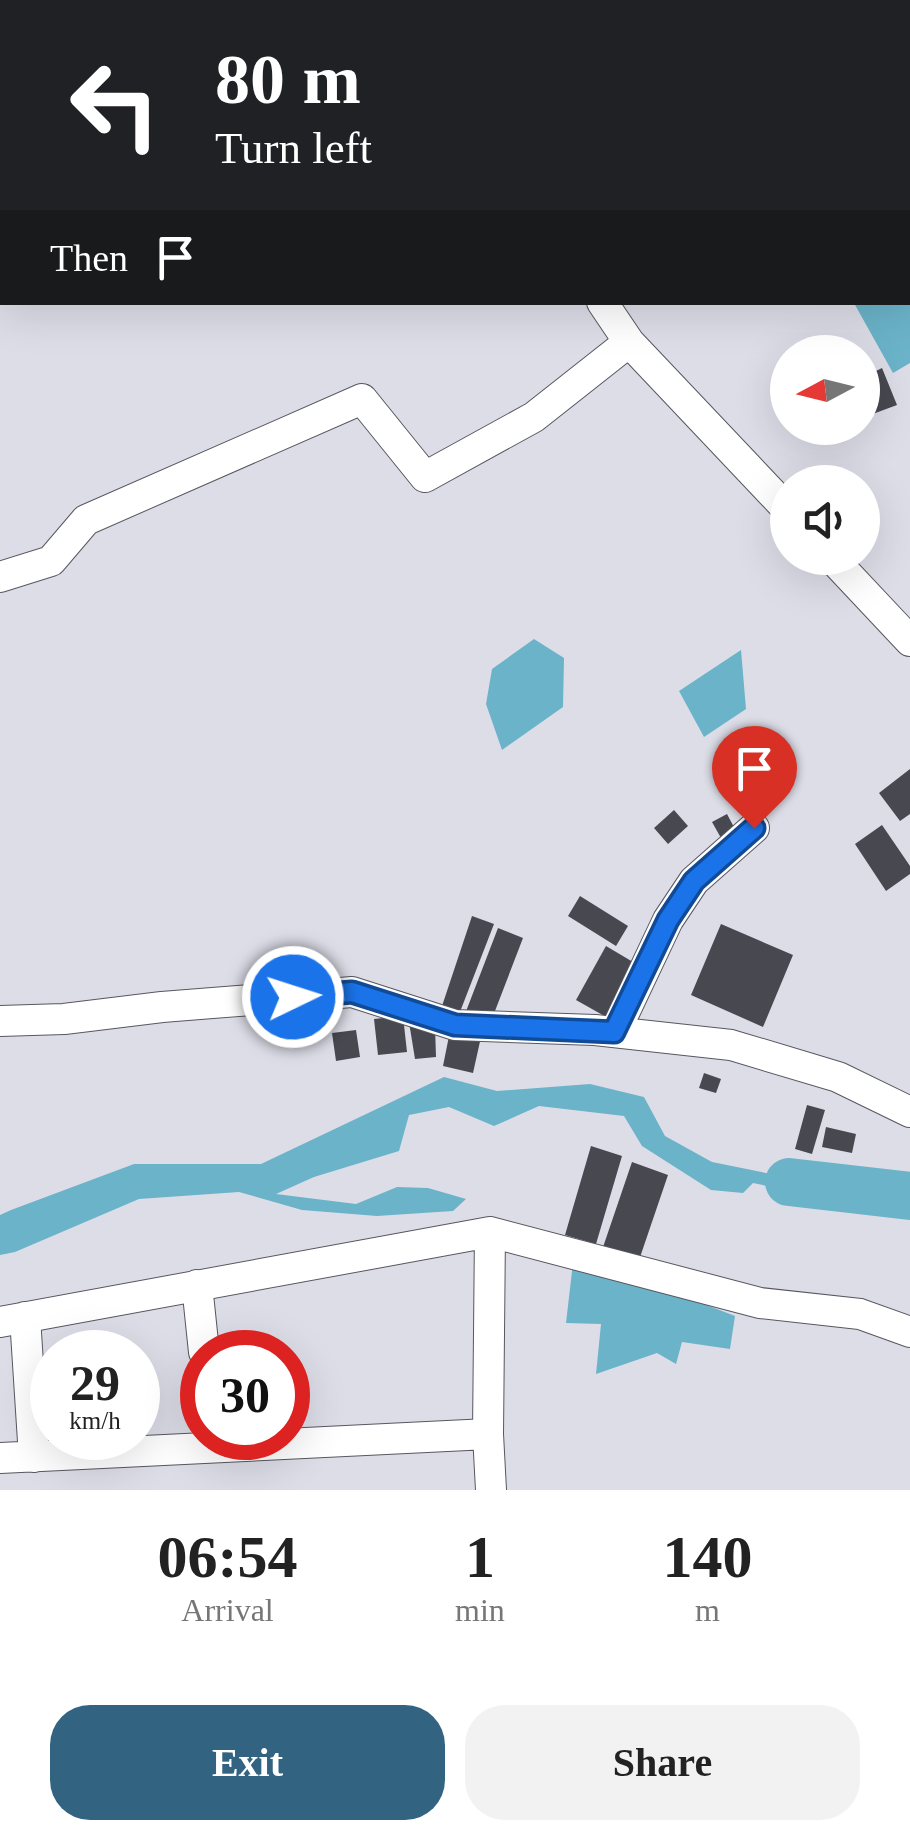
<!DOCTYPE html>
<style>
:root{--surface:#fff;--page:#f2f2f2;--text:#222;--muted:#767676;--accent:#326482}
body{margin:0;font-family:"Times New Roman",serif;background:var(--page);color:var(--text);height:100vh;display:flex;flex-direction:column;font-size:38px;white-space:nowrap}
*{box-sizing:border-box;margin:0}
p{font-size:32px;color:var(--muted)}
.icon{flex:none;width:55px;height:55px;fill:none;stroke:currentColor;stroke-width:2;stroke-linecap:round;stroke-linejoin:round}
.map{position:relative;height:1490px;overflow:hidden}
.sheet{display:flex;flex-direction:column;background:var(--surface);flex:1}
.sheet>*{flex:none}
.hud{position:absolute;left:0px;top:0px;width:910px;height:305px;box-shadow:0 10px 40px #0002;background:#202124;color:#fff;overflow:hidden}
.needle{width:65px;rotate:263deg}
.fabs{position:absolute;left:770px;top:335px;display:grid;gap:20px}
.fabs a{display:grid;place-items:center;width:110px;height:110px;border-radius:50%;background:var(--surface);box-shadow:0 10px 40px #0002;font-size:50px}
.speed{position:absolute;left:30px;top:1330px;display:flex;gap:20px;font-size:50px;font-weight:700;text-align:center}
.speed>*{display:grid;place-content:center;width:130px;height:130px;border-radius:50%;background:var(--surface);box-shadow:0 10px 40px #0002;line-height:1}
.speed small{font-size:25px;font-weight:400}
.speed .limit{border:15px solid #d22;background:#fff;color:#111}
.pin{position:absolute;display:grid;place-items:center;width:85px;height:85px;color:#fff;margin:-102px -42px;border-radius:50% 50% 50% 0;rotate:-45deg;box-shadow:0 0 10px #0007}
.pin .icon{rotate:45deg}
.me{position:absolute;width:110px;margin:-55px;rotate:86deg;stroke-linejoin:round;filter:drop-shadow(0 0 8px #0008)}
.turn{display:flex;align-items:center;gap:35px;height:210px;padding:0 50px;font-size:45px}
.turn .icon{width:130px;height:130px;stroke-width:2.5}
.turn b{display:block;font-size:70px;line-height:85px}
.then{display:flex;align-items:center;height:95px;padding:0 50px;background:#0003;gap:20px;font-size:38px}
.eta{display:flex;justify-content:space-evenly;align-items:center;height:170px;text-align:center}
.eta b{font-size:60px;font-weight:700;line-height:70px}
.cta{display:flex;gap:20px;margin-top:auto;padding:20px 50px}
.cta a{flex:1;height:115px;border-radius:40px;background:var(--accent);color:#fff;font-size:40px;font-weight:700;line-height:115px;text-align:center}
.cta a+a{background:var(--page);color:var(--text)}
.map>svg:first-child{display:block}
</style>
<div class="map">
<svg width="910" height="1490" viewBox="0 0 910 1490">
<rect width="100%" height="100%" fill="#dddde8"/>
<path fill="#6bb3c9" d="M910,269v94l-17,10 -39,-70 54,-1v-31z
M534,639l30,19 -1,49 -61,43 -16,-46 6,-35z
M741,650l5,59 -42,28 -25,-46z
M444,1077l53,14 93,-7 54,13 21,39 47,26 69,14 84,-7 45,17v18l-44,-17 -51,9 -62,-13 -10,10 -32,-3 -69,-44 -18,-30 -85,-10 -45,20 -45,-19 -40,8 -10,36 -85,26 -38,17 80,10 41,-17 31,1 38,11 -13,12 -76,5 -75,-6 -63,-18 -100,7 -124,53 -15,3v-40l11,-5 123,-46h127z
M574,1254l161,62 -5,33 -48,-7 -6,22 -19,-11 -61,21 5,-50 -35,-1z"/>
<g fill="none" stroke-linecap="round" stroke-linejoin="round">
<path stroke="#6bb3c9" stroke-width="48" d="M789,1182l121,14"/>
</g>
<path fill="#484851" d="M882,368l15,37 -35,13v-40z
M910,769v45l-10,7 -21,-28z
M674,810l14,16 -20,18 -14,-16z
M727,814l9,17 -15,7 -9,-16z
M882,825l28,41v8l-24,17 -31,-47z
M580,896l48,30 -12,20 -48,-30z
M472,916l22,8 -36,93 -18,-5z
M721,924l72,31 -30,72 -72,-32z
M498,928l25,10 -33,86 -25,-10z
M606,946l32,19 -30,53 -32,-18z
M403,1016l4,36 -29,3 -4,-36z
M408,1016l27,10 1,31 -21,2z
M356,1030l4,27 -24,4 -4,-28z
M450,1031l31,6 -8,36 -30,-7z
M704,1073l17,6 -5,14 -17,-5z
M807,1105l18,5 -13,44 -17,-5z
M826,1127l30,7 -4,19 -30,-6z
M591,1146l31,10 -26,88 -31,-9z
M632,1162l36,13 -31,91 -36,-13z"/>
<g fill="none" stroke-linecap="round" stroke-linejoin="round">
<g stroke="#575760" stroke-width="32">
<path id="minor" d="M375,0l2,2
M602,302l27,40 159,168
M832,558l78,83
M0,577l51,-16 35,-41 276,-121 63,78 109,-60 95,-75
M0,1021l64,-2 98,-12 190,-15 103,33 140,5 136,15 107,32 72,35
M615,1032l53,-112 26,-39 60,-53
M490,1232l-2,202 3,56
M197,1285l7,67
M25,1317l9,140
M0,1322l490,-90 270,71 100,11 50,18
M0,1458l488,-24"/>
</g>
<use href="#minor" stroke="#fff" stroke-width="30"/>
</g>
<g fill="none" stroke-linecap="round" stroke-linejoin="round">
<g stroke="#114b97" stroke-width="25">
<path id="route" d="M293,997l59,-5 103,33 159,7 54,-112 26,-39 60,-53"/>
</g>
<use href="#route" stroke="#1a73e8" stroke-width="18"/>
</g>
</svg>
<div class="fabs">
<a><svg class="needle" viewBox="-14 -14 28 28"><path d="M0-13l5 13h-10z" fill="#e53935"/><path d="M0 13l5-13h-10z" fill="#767676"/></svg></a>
<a><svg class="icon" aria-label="sound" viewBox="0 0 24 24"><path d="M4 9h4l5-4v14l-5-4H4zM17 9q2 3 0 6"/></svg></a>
</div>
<div class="speed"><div>29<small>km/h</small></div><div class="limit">30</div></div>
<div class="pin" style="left:754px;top:828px;background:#d93025"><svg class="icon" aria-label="arrive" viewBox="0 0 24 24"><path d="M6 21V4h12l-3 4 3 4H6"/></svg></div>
<svg class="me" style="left:293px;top:997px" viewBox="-20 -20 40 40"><circle r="17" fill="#1a73e8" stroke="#fff" stroke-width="3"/><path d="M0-11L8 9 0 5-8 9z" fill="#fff"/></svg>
<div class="hud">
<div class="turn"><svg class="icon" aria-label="left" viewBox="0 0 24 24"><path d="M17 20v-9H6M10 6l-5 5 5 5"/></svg><div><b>80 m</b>Turn left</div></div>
<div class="then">Then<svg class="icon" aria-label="arrive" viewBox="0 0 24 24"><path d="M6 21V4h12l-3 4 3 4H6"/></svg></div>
</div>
</div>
<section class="sheet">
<div class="eta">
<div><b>06:54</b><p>Arrival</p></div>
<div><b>1</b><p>min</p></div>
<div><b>140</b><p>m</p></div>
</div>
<div class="cta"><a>Exit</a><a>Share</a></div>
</section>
